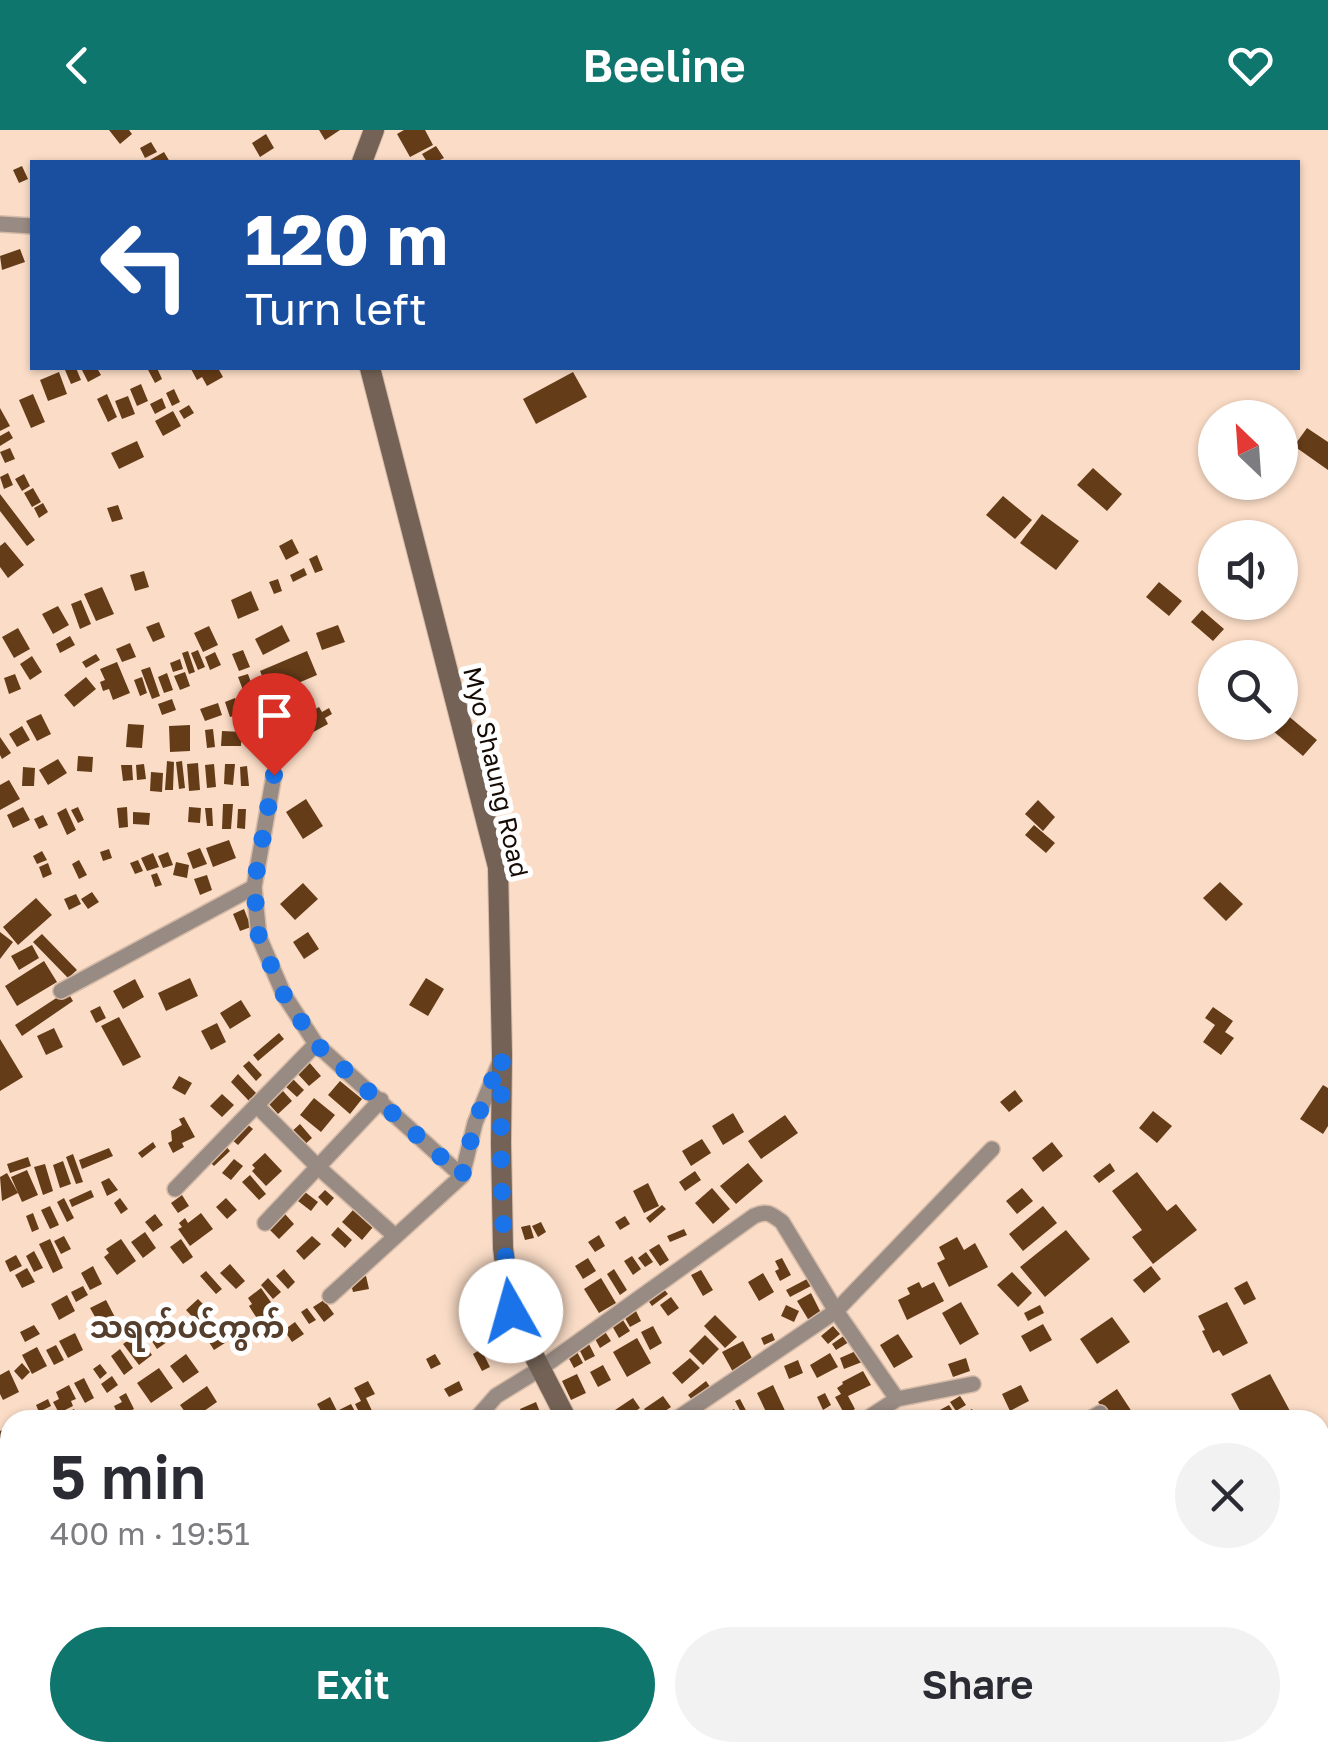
<!DOCTYPE html>
<meta charset="utf-8">
<style>
:root{--surface:#fff;--page:#f2f2f3;--text:#2b2b33;--muted:#7c7c81;--accent:#0f766e}
body{margin:0;font-family:"Golos Text","Noto Sans Myanmar",sans-serif;background:var(--page);color:var(--text);height:100vh;display:flex;flex-direction:column;font-size:38px;white-space:nowrap}
*{box-sizing:border-box;margin:0}
p{font-size:32px;color:var(--muted)}
.icon{flex:none;width:55px;height:55px;fill:none;stroke:currentColor;stroke-width:2;stroke-linecap:round;stroke-linejoin:round}
.map{position:relative;flex:1;overflow:hidden}
.panel{position:absolute;left:0px;top:1280px;width:1330px;height:352px;display:flex;flex-direction:column;background:var(--surface);border-radius:30px 30px 0 0;box-shadow:0 2px 8px #0004}
.panel>*{flex:none}
.guide{position:absolute;left:30px;top:30px;width:1270px;height:210px;border-radius:0px;box-shadow:0 2px 8px #0004;background:#1a4fa0;color:#fff;overflow:hidden}
.needle{width:65px;rotate:335deg}
.controls{position:absolute;left:1198px;top:270px;display:grid;gap:20px}
.controls a{display:grid;place-items:center;width:100px;height:100px;border-radius:50%;background:var(--surface);box-shadow:0 2px 8px #0004;font-size:50px}
.pin{position:absolute;display:grid;place-items:center;width:85px;height:85px;color:#fff;margin:-102px -42px;border-radius:50% 50% 50% 0;rotate:-45deg;box-shadow:0 0 10px #0007}
.pin .icon{rotate:45deg}
.me{position:absolute;width:110px;margin:-55px;rotate:353deg;stroke-linejoin:round;filter:drop-shadow(0 0 8px #0008)}
.turn{display:flex;align-items:center;gap:35px;height:210px;padding:0 50px;font-size:45px}
.turn .icon{width:130px;height:130px;stroke-width:2.5}
.turn b{display:block;font-size:70px;line-height:85px}
.round{display:grid;place-items:center;flex:none;width:105px;height:105px;border-radius:52px;background:var(--page)}
.overview{display:flex;align-items:center;justify-content:space-between;height:170px;padding:0 50px}
h1{font-size:60px;font-weight:600;line-height:75px}
.primary-button{display:flex;gap:20px;margin-top:auto;padding:20px 50px}
.primary-button a{flex:1;height:115px;border-radius:60px;background:var(--accent);color:#fff;font-size:40px;font-weight:600;line-height:115px;text-align:center}
.primary-button a+a{background:var(--page);color:var(--text)}
header{display:flex;justify-content:space-between;align-items:center;height:130px;padding:0 50px;background:var(--accent);color:#fff;font-size:45px;font-weight:600}
.map>svg:first-child{display:block}
</style>
<header><svg class="icon" aria-label="back" viewBox="0 0 24 24"><path d="M15 5l-7 7 7 7"/></svg>Beeline<svg class="icon" aria-label="heart" viewBox="0 0 24 24"><path d="M12 20l-8-8c-3-5 5-10 8-4 3-6 11-1 8 4z"/></svg></header>
<div class="map">
<svg width="1328" height="1632" viewBox="0 0 1328 1632">
<rect width="100%" height="100%" fill="#fbddc7"/>
<path fill="#653c18" d="M109,0h20l3,4 -12,10z
M319,0h21l-15,10z
M404,0h21l8,15 -23,12 -13,-23z
M266,4l8,14 -14,9 -8,-14z
M151,12l6,10 -12,6 -5,-10z
M436,16l8,12 -8,4h-9l-5,-8z
M164,22l6,10h-19l-1,-2z
M22,36l6,13 -9,4 -6,-13z
M20,119l5,13 -23,8 -2,-14z
M73,238h3l5,12 -10,4 -6,-14z
M81,238h16l4,7 -13,7z
M147,238h10l5,11 -7,4z
M194,238h24l5,9 -16,9 -5,-9 -5,3 -6,-11z
M59,242l8,22 -19,7 -8,-21z
M573,242l14,25 -51,27 -13,-25z
M141,254l7,17 -11,5 -7,-17z
M174,259l6,13 -8,4 -6,-13z
M33,264l12,28 -14,6 -12,-28z
M107,264l10,23 -9,5 -11,-23z
M128,266l7,18 -13,5 -7,-18z
M162,268l4,10 -11,6 -5,-10z
M189,275l5,8 -10,6 -5,-8z
M0,278l10,18 -10,5z
M173,281l8,15 -18,10 -8,-15z
M1307,298l21,14v28l-34,-24z
M9,301l4,7 -13,8v-10z
M137,311l7,16 -25,12 -8,-16z
M10,318l5,11 -10,4 -5,-11z
M1093,338l29,26 -15,17 -30,-26z
M8,343l5,12 -9,4 -4,-12z
M24,344l6,12 -8,5 -7,-12z
M33,358l8,14 -9,5 -8,-14z
M0,364l35,46 -8,6 -27,-35z
M1003,366l29,24 -17,19 -29,-24z
M43,373l5,9 -9,6 -5,-10z
M118,375l5,14 -11,3 -5,-14z
M1042,384l37,27 -23,29 -36,-27z
M292,409l7,14 -13,7 -7,-14z
M5,412l19,23 -16,13 -8,-11v-21z
M317,425l6,15 -8,3 -6,-14z
M304,438l3,7 -14,7 -3,-7z
M144,441l5,16 -14,4 -5,-16z
M278,449l4,12 -8,3 -5,-12z
M1159,452l23,19 -13,15 -23,-19z
M102,457l12,27 -18,7 -12,-27z
M251,461l8,19 -21,9 -7,-19z
M81,470l10,24 -11,5 -9,-25z
M58,476l11,19 -16,9 -11,-20z
M1202,480l22,19 -11,12 -22,-19z
M159,492l6,15 -12,5 -7,-15z
M282,495l8,16 -27,14 -8,-16z
M338,495l7,17 -23,8 -6,-17z
M209,496l9,19 -15,7 -9,-19z
M18,498l12,21 -16,9 -12,-21z
M70,506l5,9 -15,8 -4,-9z
M130,513l6,14 -14,5 -6,-13z
M198,520l7,17 -7,3 -7,-17z
M243,520l7,17 -11,4 -7,-17z
M188,521l7,21 -6,2 -7,-21z
M307,521l10,24 -47,20 -10,-24z
M215,522l6,13 -11,5 -5,-13z
M96,524l4,6 -14,8 -4,-6z
M32,526l10,16 -12,8 -10,-16z
M180,529l3,10 -10,3 -3,-9z
M117,532l13,31 -17,7 -4,-11 -6,2 -3,-9 5,-2 -5,-11z
M150,537l10,29 -8,3 -11,-29z
M185,542l5,14 -10,4 -6,-14z
M167,543l6,17 -9,3 -6,-16z
M15,544l6,15 -12,5 -5,-16z
M248,544l6,17 -9,4 -7,-18z
M86,547l10,12 -22,18 -10,-12z
M142,547l5,16 -7,3 -6,-16z
M257,565l4,10 -14,5 -3,-11z
M235,568l5,16 -10,3 -5,-15z
M172,569l4,11 -14,5 -4,-11z
M218,573l4,12 -17,6 -5,-12z
M319,577l3,5 7,-4 3,6 -7,4 3,6 -40,22 -9,-17z
M41,584l10,20 -14,7 -11,-20z
M1286,584l31,26 -14,16 -30,-25z
M128,594l16,1 -2,23 -16,-1z
M190,595v26l-20,1 -1,-26z
M22,596l8,14 -13,7 -8,-13z
M213,599l2,18 -8,1 -2,-18z
M222,601l20,1 -1,14h-20z
M0,607l11,16 -9,6 -2,-4z
M78,626l15,1 -1,15 -15,-1z
M58,629l9,14 -19,12 -9,-15z
M167,631l7,1 -1,28h-8z
M182,631l3,27 -6,1 -3,-27z
M198,633l2,27 -11,1 -2,-27z
M144,634l2,15 -9,1 -1,-15z
M214,634l2,23 -9,1 -2,-23z
M225,634h10l-2,21 -9,-1z
M121,635h11l1,15 -10,1z
M247,636l2,20h-8l-1,-19z
M23,637l12,1 -1,18h-12z
M151,642l12,1 -1,19 -12,-1z
M9,650l11,19 -20,11v-25z
M306,669l17,27 -20,13 -17,-27z
M1038,670l17,17 -12,14 -18,-17z
M223,674h10l-2,25h-9z
M23,677l7,13 -17,8 -6,-13z
M78,677l6,13 -6,3 -7,-13z
M127,677l1,20 -9,1 -2,-20z
M189,677l12,1 -1,15 -12,-1z
M66,678l10,22 -9,5 -10,-22z
M205,678h7l1,18h-6z
M238,679h8l-1,20 -8,-1z
M133,682l17,1 -1,12 -16,-1z
M43,685l5,10 -9,4 -5,-10z
M1034,695l21,18 -9,10 -21,-18z
M229,710l7,18 -23,9 -7,-19z
M200,718l7,16 -14,5 -6,-16z
M109,719l3,9 -9,3 -3,-9z
M42,721l5,9 -10,4 -4,-8z
M168,722l5,13 -10,3 -5,-12z
M153,723l6,14 -12,4 -6,-13z
M79,730l8,15 -8,4 -7,-15z
M138,730l5,11 -8,3 -5,-11z
M176,732l13,3 -2,13 -14,-3z
M48,733l4,11 -9,4 -4,-11z
M157,743l5,12 -7,2 -4,-12z
M207,745l5,15 -12,5 -6,-16z
M1220,752l23,22 -17,17 -23,-23z
M303,753l15,16 -23,21 -15,-16z
M92,762l7,10 -11,7 -7,-10z
M76,764l5,10 -12,6 -5,-11z
M36,768l16,17 -34,30 -15,-18z
M244,779l7,18 -11,4 -7,-17z
M0,802l13,10 -13,17z
M308,802l11,17 -15,10 -11,-17z
M42,804l35,36 -9,8 -35,-36z
M32,815l7,13 -20,12 -8,-14z
M44,831l13,21 -40,24 -12,-20z
M190,848l8,18 -32,15 -8,-18z
M426,848l18,11 -16,27 -19,-11z
M135,849l9,18 -21,12 -10,-18z
M67,861l6,10 -51,35 -7,-11z
M241,870l10,16 -21,13 -10,-16z
M100,876l6,12 -10,5 -6,-12z
M1213,877l20,14 -8,11 9,6 -13,17 -18,-13 12,-17 -10,-7z
M119,887l22,40 -18,9 -22,-40z
M217,893l9,19 -15,8 -10,-19z
M54,898l9,19 -17,8 -9,-19z
M279,903l5,6 -26,22 -5,-6z
M0,909l23,38 -23,14z
M249,931l13,14 -6,6 -13,-15z
M308,931l13,15 -12,10 -13,-14z
M238,944l19,20 -8,7 -18,-19z
M179,946l13,7 -7,12 -13,-7z
M293,949l11,11 -7,7 -11,-10z
M340,951l22,18 -12,15 -22,-19z
M1323,955l5,3v38l-5,8 -23,-15z
M1015,960l8,11 -14,11 -9,-10z
M283,961l9,10 -14,13 -9,-10z
M222,964l12,11 -12,12 -12,-11z
M314,968l21,17 -14,17 -21,-17z
M1153,981l19,15 -15,17 -18,-15z
M733,983l11,19 -21,13 -11,-19z
M785,985l13,18 -37,26 -13,-18z
M184,987l11,20 -13,6 2,4 -11,6 -5,-10 4,-2 -1,-10 11,-6 -3,-6z
M246,993l7,6 -15,16 -7,-6z
M300,994l12,14 -10,9 -12,-14z
M702,1009l9,14 -20,13 -9,-15z
M153,1012l3,5 -14,11 -4,-5z
M1052,1012l11,14 -20,16 -11,-14z
M224,1014l6,7 -16,15 -7,-7z
M109,1018l4,8 -31,13 -3,-9z
M265,1023l17,18 -16,15 -14,-15 3,-3 -3,-3z
M73,1024l10,28 -7,2 -10,-27z
M28,1027l3,9 -21,7 -3,-9z
M234,1029l9,7 -12,14 -9,-7z
M63,1031l8,23 -11,4 -7,-23z
M748,1033l15,18 -27,23 -16,-18z
M1110,1033l5,8 -16,12 -6,-7z
M45,1034l8,27 -10,4 -9,-28z
M27,1040l11,25 -16,7 -11,-25z
M695,1041l6,9 -16,11 -6,-9z
M1137,1042l30,39 9,-7 21,26 -44,34 -21,-27 10,-7 -30,-39z
M7,1043l11,20 -16,8 -2,-24z
M250,1045l16,19 -7,6 -17,-18z
M109,1048l9,12 -11,6 -6,-14z
M648,1053l11,23 -15,7 -11,-22z
M712,1058l18,21 -17,15 -18,-21z
M1022,1058l11,13 -16,13 -11,-13z
M91,1060l3,7 -22,10 -3,-7z
M325,1060l9,8 -7,8 -9,-9z
M305,1062l13,10 -7,9 -13,-10z
M182,1065l7,11 -11,7 -7,-10z
M64,1068l10,20 -7,4 -10,-20z
M120,1068l8,11 -7,5 -7,-11z
M226,1068l11,12 -10,9 -11,-12z
M662,1075l4,4 -16,14 -4,-5z
M50,1076l9,19 -9,4 -9,-19z
M1043,1076l14,17 -34,28 -14,-17z
M353,1080l20,17 -11,13 -20,-18z
M33,1083l6,16 -7,3 -6,-16z
M201,1083l12,16 -23,17 -12,-17 4,-2 -3,-4 6,-5 3,5z
M155,1084l8,11 -10,7 -8,-10z
M285,1084l9,10 -15,15 -10,-10z
M625,1086l5,8 -10,6 -5,-8z
M541,1092l5,10 -8,5 -6,-11z
M530,1095l4,13 -9,2 -4,-13z
M338,1097l14,13 -7,8 -14,-13z
M684,1099l3,6 -17,7 -3,-6z
M1066,1100l24,29 -45,38 -25,-30z
M145,1102l11,16 -13,10 -12,-16z
M599,1105l6,11 -10,6 -7,-10z
M64,1106l7,13 -10,5 -7,-13z
M312,1106l9,8 -17,16 -8,-9z
M957,1107l7,13 11,-7 13,24 -39,20 -12,-24 8,-4 -6,-12z
M50,1109l13,29 -10,5 -14,-29z
M121,1109l15,22 -19,14 -13,-18 5,-4 -3,-4z
M181,1109l12,18 -10,7 -13,-17z
M659,1114l10,16 -9,6 -11,-16z
M34,1121l9,17 -9,4 -8,-16z
M646,1122l7,10 -8,5 -7,-9z
M16,1125l6,11 -12,6 -5,-11z
M632,1126l9,13 -8,6 -9,-14z
M588,1128l8,13 -13,8 -8,-13z
M782,1128l9,17 -11,6 -5,-10 4,-2 -4,-8z
M230,1134l15,17 -9,8 -16,-16z
M93,1136l9,18 -12,6 -9,-17z
M1151,1136l10,13 -17,14 -11,-13z
M27,1138l8,14 -13,6 -7,-13z
M284,1139l11,13 -7,7 -12,-13z
M614,1139l13,21 -7,5 -13,-21z
M701,1140l12,20 -10,6 -12,-21z
M206,1141l16,18 -6,5 -16,-18z
M1012,1142l20,21 -14,14 -21,-22z
M763,1143l11,19 -15,9 -11,-19z
M366,1146l3,13 -16,3 -3,-12z
M268,1148l13,14 -8,7 -12,-14z
M601,1148l15,25 -17,10 -15,-24z
M807,1149l4,7 -21,11 -4,-7z
M1247,1151l9,18 -12,6 -10,-17z
M919,1152l3,6 12,-6 10,19 -37,19 -9,-20 12,-6 -3,-6z
M83,1156l5,9 -12,7 -5,-10z
M662,1157l6,7 -16,12 -5,-7z
M261,1158l17,24 -8,5 -3,-4 -9,7 -9,-14 3,-2 -4,-6z
M811,1163l12,24 -12,7 -14,-23z
M67,1165l8,16 -16,9 -8,-16z
M671,1167l8,11 -11,8 -8,-11z
M198,1169l13,13 -13,11 -12,-13z
M106,1170l12,23 -15,8 -13,-23z
M324,1170l10,14 -10,8 -11,-15z
M961,1172l18,32 -19,11 -18,-32z
M1227,1172l21,41 -25,13 -4,-6 -6,3 -11,-22 3,-1 -7,-14z
M786,1175l13,6 -5,11 -13,-6z
M1040,1175l4,8 -16,8 -4,-8z
M634,1177l7,14 -11,6 -8,-14z
M307,1178l9,12 -7,4 -8,-12z
M715,1185l22,22 -12,11 -21,-22z
M241,1187l7,11 -11,7 -7,-11z
M621,1187l9,14 -11,7 -8,-14z
M1112,1187l18,25 -33,22 -17,-25z
M153,1189l14,23 -10,7 -15,-23z
M216,1192l12,19 -14,9 -12,-19z
M295,1192l9,12 -12,8 -8,-12z
M1043,1194l9,16 -22,12 -9,-16z
M34,1195l6,9 -15,8 -5,-10z
M653,1196l9,17 -12,7 -9,-18z
M833,1196l7,8 -12,10 -7,-8z
M604,1200l7,11 -11,7 -6,-11z
M75,1203l8,17 -15,8 -9,-17z
M772,1203l3,7 -11,5 -3,-7z
M137,1204l15,21 -13,10 -16,-21z
M898,1204l15,23 -19,11 -14,-23z
M705,1205l14,14 -16,16 -14,-14z
M845,1205l4,7 -13,8 -4,-6z
M637,1208l14,25 -24,14 -14,-25z
M743,1211l10,19 -20,12 -11,-20z
M589,1214l6,12 -10,5 -6,-12z
M56,1215l8,15 -10,5 -8,-15z
M37,1217l10,19 -15,8 -10,-19z
M120,1219l13,19 -9,7 -13,-19z
M481,1219l9,18 -8,4 -9,-17z
M576,1220l7,13 -9,5 -7,-13z
M858,1220l4,12 -18,7 -4,-11z
M830,1223l8,14 -21,11 -7,-13z
M186,1224l13,18 -16,11 -13,-17z
M435,1224l6,10 -10,5 -5,-10z
M690,1228l10,10 -18,16 -10,-11z
M966,1228l4,13 -17,6 -5,-13z
M798,1230l5,13 -14,6 -5,-13z
M22,1233l8,9 -8,8 -8,-9z
M100,1234l7,9 -7,6 -7,-10z
M603,1235l8,15 -13,7 -8,-15z
M159,1238l14,20 -22,15 -14,-20z
M9,1240l10,22 -16,8 -3,-6v-19z
M863,1241l8,14 -23,11 7,13 -10,6 -10,-18 6,-3 -4,-6 6,-4 -1,-2z
M577,1244l9,19 -15,7 -9,-19z
M1270,1244l20,37 -17,9h-28l-14,-26z
M112,1246l6,9 -11,8 -6,-9z
M84,1248l10,20 -9,5 -11,-20z
M368,1251l7,13 -9,4 8,17 -11,5 -8,-16 6,-3 -7,-13z
M459,1251l4,9 -14,7 -5,-8z
M706,1251l7,10 -17,14 -8,-10z
M69,1255l7,14 -5,2 2,5 -14,7 -6,-11 6,-3 -3,-7z
M773,1255l14,30 -10,5h-7l-13,-27z
M1021,1255l8,16 -19,10 -8,-17z
M207,1256l10,16 -26,18 -11,-15z
M1117,1259l19,29 -2,2h-10l-6,-8 -8,6 -12,-16z
M126,1263l8,16 -15,8 -5,-11 8,-4 -3,-5z
M825,1263l6,12 -8,5 -6,-13z
M663,1266l8,11 -19,13 -8,-11z
M960,1266l6,9 -10,6 -6,-9z
M330,1267l9,18 -13,5 -9,-16z
M633,1268l7,10 -17,12h-10l-4,-6z
M48,1269l3,7 -12,6 -3,-7z
M740,1269l11,21h-6l-10,-19z
M536,1272l6,15 -7,3h-10l-5,-11z
M351,1274l8,15 -15,1 -5,-10z
M949,1275l7,11 -13,4 -5,-9z
M74,1279l6,11h-42l14,-7 3,6z
M734,1279l6,11h-25z
M972,1279l6,11h-13l-3,-5z
M501,1280l6,8 -3,2h-18z
M10,1297v29l-6,3 -4,-9v-19z
M1328,1540v19l-8,4v-19z
M1328,1594v19l-8,4v-19z
M193,1622l4,10h-28l23,-10z
M664,1622h10l3,7 -12,3 -4,-8z
M807,1622h23l-17,10z
M866,1622h14l2,4 -16,6 -4,-8z
M979,1622l4,10h-14l-2,-6z
M983,1622h16l3,8 -15,2z
M1029,1622h12l4,10h-11z
M1083,1622l5,10h-12l-3,-5z
M1198,1622l6,10h-24z
M1249,1622h24l5,10h-27l-5,-8z"/>
<g fill="none" stroke-linecap="round" stroke-linejoin="round">
<g stroke="#d6bba8" stroke-width="18">
<path id="street" d="M0,94l32,2
M274,645l-20,112 5,50 25,58 32,49 146,132
M61,861l193,-104
M256,975l62,62 77,69
M175,1059l141,-145
M265,1093l116,-123
M330,1166l132,-120 13,-53 24,-59
M475,1290l21,-24 44,-27 214,-153c13,-6 17,-2 28,6l54,89 61,88 76,-15
M675,1290l161,-109 156,-162
M865,1290l32,-21
M1088,1290l12,-7
M1320,1393l8,-4
M1320,1524l8,-5
M260,1622l6,10
M1225,1622l7,10
M303,1632l16,-10
M514,1632l15,-10
M720,1632l15,-10
M930,1632l15,-10
M1143,1632l15,-10"/>
</g>
<g stroke="#d6bba8" stroke-width="22">
<path id="secondary" d="M362,32l12,-32
M370,238l128,499 4,188 -1,88 2,105 8,63 56,109
M780,1622l7,10"/>
</g>
<use href="#street" stroke="#988b83" stroke-width="15"/>
<use href="#secondary" stroke="#736255" stroke-width="20"/>
</g>
<g fill="none" stroke-linecap="round" stroke-linejoin="round">
<path stroke="#1a73e8" stroke-width="18" stroke-dasharray="0 32.4" d="M274,645l-20,111 5,52 25,57 32,49 146,132 13,-53 27,-67c-2,86 -2,169 9,255"/>
</g>
<g text-anchor="middle" stroke-width="10" stroke-linejoin="round" paint-order="stroke">
<g font-size="25" fill="#150b05" stroke="#fff">
<text transform="translate(496 642) rotate(77)" y="9">Myo Shaung Road</text>
</g>
<g font-size="30" font-weight="bold" fill="#553e2c" stroke="#fff">
<text x="187" y="1208">သရက်ပင်ကွက်</text>
</g>
</g>
</svg>
<div class="controls">
<a><svg class="needle" viewBox="-14 -14 28 28"><path d="M0-13l5 13h-10z" fill="#e53935"/><path d="M0 13l5-13h-10z" fill="#7c7c81"/></svg></a>
<a><svg class="icon" aria-label="sound" viewBox="0 0 24 24"><path d="M4 9h4l5-4v14l-5-4H4zM17 9q2 3 0 6"/></svg></a>
<a><svg class="icon" aria-label="search" viewBox="0 0 24 24"><circle cx="10" cy="10" r="6"/><path d="M15 15l6 6"/></svg></a>
</div>
<div class="pin" style="left:274px;top:645px;background:#d93025"><svg class="icon" aria-label="arrive" viewBox="0 0 24 24"><path d="M6 21V4h12l-3 4 3 4H6"/></svg></div>
<svg class="me" style="left:511px;top:1181px" viewBox="-20 -20 40 40"><circle r="19" fill="#fff"/><path d="M0-13L10 11 0 6-10 11z" fill="#1a73e8"/></svg>
<div class="guide">
<div class="turn"><svg class="icon" aria-label="left" viewBox="0 0 24 24"><path d="M17 20v-9H6M10 6l-5 5 5 5"/></svg><div><b>120 m</b>Turn left</div></div>
</div>
<section class="panel">
<div class="overview"><div><h1>5 min</h1><p>400 m · 19:51</p></div><a class="round"><svg class="icon" aria-label="close" viewBox="0 0 24 24"><path d="M6 6l12 12M18 6L6 18"/></svg></a></div>
<div class="primary-button"><a>Exit</a><a>Share</a></div>
</section>
</div>
